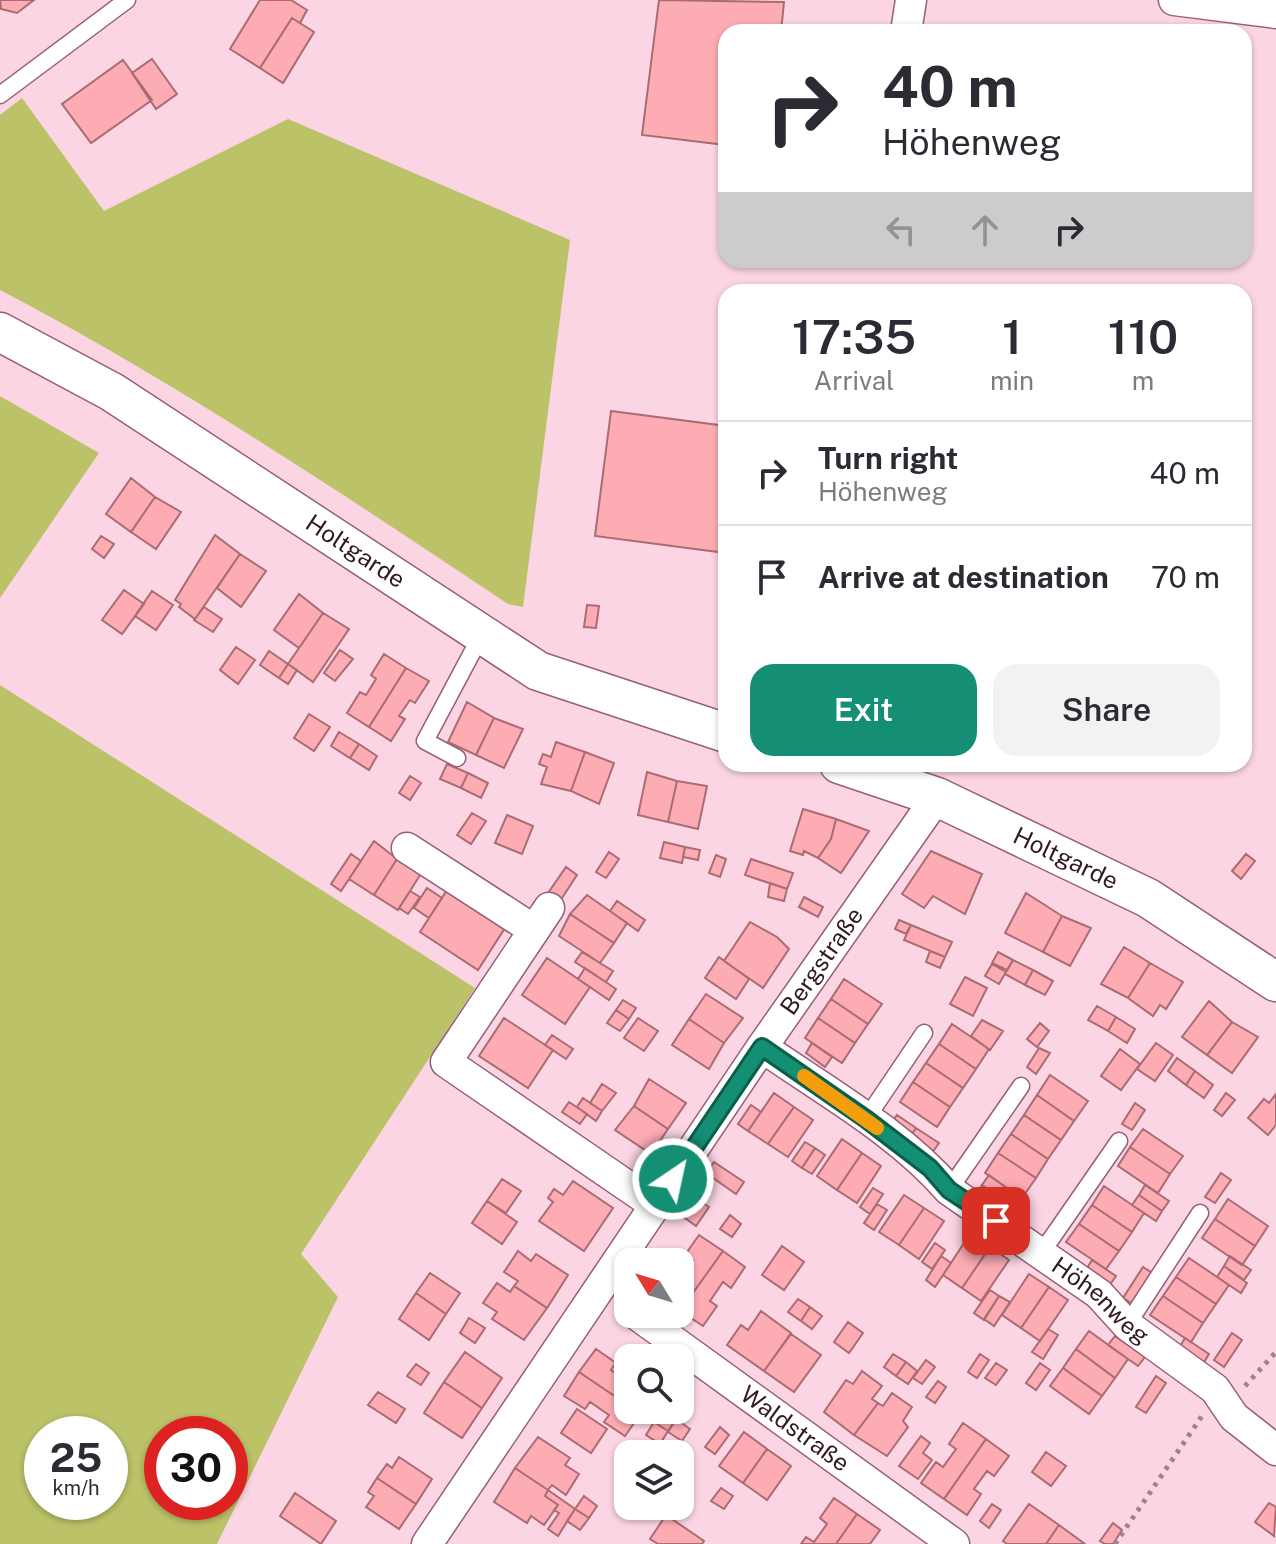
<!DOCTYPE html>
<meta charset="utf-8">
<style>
:root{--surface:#fff;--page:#f2f2f3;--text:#2b2b33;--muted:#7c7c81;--line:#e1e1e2;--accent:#148f74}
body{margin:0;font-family:"Public Sans",sans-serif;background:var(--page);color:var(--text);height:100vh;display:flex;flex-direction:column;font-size:30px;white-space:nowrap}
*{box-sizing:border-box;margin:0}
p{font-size:26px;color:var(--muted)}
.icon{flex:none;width:44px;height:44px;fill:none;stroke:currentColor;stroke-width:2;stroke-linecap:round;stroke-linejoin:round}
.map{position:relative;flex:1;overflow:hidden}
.drawer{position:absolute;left:718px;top:284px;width:534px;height:488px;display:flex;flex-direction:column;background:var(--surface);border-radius:24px;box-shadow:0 2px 6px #0004}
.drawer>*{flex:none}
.guide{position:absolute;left:718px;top:24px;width:534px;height:244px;border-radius:24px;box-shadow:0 2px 6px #0004;background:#fff;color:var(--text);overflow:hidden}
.needle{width:52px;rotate:308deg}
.fabs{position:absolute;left:614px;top:1248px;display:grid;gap:16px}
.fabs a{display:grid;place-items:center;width:80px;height:80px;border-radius:16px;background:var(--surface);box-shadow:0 2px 6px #0004;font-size:40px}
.speed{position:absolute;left:24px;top:1416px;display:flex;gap:16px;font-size:40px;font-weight:700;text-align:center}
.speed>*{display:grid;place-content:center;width:104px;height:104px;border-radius:50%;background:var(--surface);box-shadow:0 2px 6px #0004;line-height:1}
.speed small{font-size:20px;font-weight:400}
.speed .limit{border:12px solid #d22;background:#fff;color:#111}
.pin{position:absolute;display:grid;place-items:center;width:68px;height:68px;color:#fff;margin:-34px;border-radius:16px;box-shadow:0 4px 12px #0006}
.me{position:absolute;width:88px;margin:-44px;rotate:34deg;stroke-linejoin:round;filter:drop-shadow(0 0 6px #0008)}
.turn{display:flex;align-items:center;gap:28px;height:168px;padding:0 32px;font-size:36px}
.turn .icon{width:104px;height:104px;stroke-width:2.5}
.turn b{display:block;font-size:56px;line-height:68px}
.lanes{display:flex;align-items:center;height:76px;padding:0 32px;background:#0003;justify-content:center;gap:40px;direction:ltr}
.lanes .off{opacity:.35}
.eta{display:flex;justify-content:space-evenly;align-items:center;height:136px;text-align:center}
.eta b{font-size:48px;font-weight:600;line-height:56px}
.cta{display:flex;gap:16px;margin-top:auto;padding:16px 32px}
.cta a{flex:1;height:92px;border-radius:24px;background:var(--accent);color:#fff;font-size:32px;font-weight:600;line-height:92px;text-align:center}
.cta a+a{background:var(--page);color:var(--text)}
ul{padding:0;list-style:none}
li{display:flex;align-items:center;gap:24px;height:104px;padding:0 32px;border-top:2px solid var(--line)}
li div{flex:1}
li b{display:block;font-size:30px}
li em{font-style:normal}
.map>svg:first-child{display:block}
</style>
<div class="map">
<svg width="1276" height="1544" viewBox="0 0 1276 1544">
<rect width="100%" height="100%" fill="#fcd5e4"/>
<path fill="#bbc268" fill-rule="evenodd" d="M22,98l82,113 184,-92 282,121 -47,367 -15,-3c-165,-110 -332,-222 -508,-314v-175z
M0,396l99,57 -99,145z
M0,685l475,303 -174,266 37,43 -121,247h-217zM42,1434h68v68h-68zM162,1434h68v68h-68z"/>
<path fill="#fdacb4" stroke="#aa6c73" stroke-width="2" d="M0,0h34l-17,13 -16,-4z
M260,0h31l16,10 -7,13 -8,-5 -32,50 -30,-19z
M659,0l125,2 -3,30h-55v113l-84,-10z
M292,18l22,14 -31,51 -23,-15z
M781,25l55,7h-55z
M152,59l25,35 -21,15 -24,-36z
M123,60l29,40 -61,43 -29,-39z
M611,411l115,15v127l-131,-17z
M131,478l24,19 -24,35 -25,-18z
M155,497l26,15 -25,37 -25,-17z
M215,535l25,19 -45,65 -16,-12 2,-3 -6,-4z
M101,536l13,8 -10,14 -12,-9z
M240,554l26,17 -25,36 -24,-19z
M124,590l20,14 -22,30 -20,-14z
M152,591l21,14 -17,25 -21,-14z
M299,594l24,19 -24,35 -25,-18z
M587,605l12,1 -3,22 -12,-1z
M204,607l18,12 -9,13 -19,-12z
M323,613l26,16 -36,53 -25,-18z
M236,647l19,13 -17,24 -18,-14z
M340,650l13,9 -18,22 -11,-8z
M269,651l19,13 -9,14 -19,-13z
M384,654l22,14 -37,59 -22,-14 13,-21 6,3 10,-16 -5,-4z
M288,664l9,6 -9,14 -9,-6z
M406,668l23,13 -14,22 -5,-3 -11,16 6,3 -14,22 -22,-14z
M467,702l27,16 -18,37 -28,-13z
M309,714l21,13 -16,24 -20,-13z
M494,718l29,11 -19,39 -28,-13z
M339,732l20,12 -9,14 -19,-12z
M556,742l29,10 -14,39 -30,-7 6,-17 -8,-3 4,-10 8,3z
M359,744l18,12 -8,14 -19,-12z
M585,752l29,11 -15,41 -28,-13z
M447,764l21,9 -7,15 -21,-9z
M647,772l30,9 -9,41 -30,-7z
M468,773l20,10 -7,15 -20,-10z
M410,776l11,7 -11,17 -11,-7z
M677,781l30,5 -9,43 -30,-7z
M803,809l33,10 -5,20 -13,19 -14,-7 -1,4 -13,-4z
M472,813l14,8 -15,23 -14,-9z
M507,815l26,11 -11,28 -27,-11z
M836,819l33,12 -28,42 -23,-15 13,-19z
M374,841l23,18 -23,36 -25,-16z
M664,842l21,5 -3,16 -22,-5z
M685,847l15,3 -2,10 -15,-3z
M931,851l51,23 -17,40 -32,-18 -9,12 -22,-14z
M609,852l10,7 -13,19 -10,-6z
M351,854l10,7 -20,30 -10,-7z
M1246,854l9,7 -14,18 -9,-8z
M716,855l10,4 -6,18 -11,-4z
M397,859l25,13 -24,38 -24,-15z
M751,859l42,14 -6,16 -42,-14z
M566,867l11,8 -19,29 -12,-8z
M770,883l17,6 -3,12 -16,-4z
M427,888l15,10 -13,20 -15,-10z
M447,890l58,38 -27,42 -58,-38z
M410,891l10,6 -12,17 -9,-6z
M1026,893l36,23 -19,36 -38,-19z
M587,895l40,28 -13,20 -44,-29z
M804,897l19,10 -5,10 -19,-10z
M617,901l28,19 -7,11 -28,-20z
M570,914l44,29 -14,20 -41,-27z
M1062,916l29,12 -21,38 -27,-14z
M899,920l12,5 -5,9 -11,-5z
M750,922l27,15 12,12 -26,39 -39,-27z
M911,925l41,17 -7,15 -41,-17z
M1124,947l26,16 -22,35 -27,-14z
M930,951l15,6 -5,11 -14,-6z
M582,952l31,19 -7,11 -31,-20z
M998,952l15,8 -6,10 -15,-7z
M719,957l30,22 -13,20 -31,-21z
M547,958l43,29 -25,37 -43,-29z
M1013,960l20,10 -8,15 -20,-11z
M1150,963l33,19 -17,27 -6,-4 -7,11 -25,-18z
M992,964l14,8 -7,12 -14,-8z
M585,968l31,21 -7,11 -31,-21z
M1033,970l20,11 -8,14 -20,-10z
M965,977l22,11 -14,28 -23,-12z
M844,979l38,25 -14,20 -37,-25z
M706,994l37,24 -19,25 -35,-24z
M831,999l37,25 -13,19 -37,-25z
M623,1000l13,8 -7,11 -13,-9z
M1209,1001l23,21 -25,33 -25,-18z
M1097,1006l19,11 -8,14 -20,-11z
M616,1010l13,9 -9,12 -13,-8z
M1116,1017l19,12 -8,14 -19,-12z
M504,1018l49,32 -25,38 -49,-32z
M638,1018l20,13 -14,20 -20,-13z
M818,1018l37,25 -13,20 -37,-25z
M689,1019l35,24 -15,26 -37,-24z
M982,1020l21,11 -13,19 -19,-14z
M1232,1022l26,15 -26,36 -25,-18z
M1040,1023l9,8 -12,16 -10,-8z
M952,1024l37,25 -13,20 -37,-25z
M552,1035l21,14 -7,10 -21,-14z
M812,1043l20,14 -7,10 -19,-14z
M1156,1043l17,12 -18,26 -18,-12z
M939,1044l37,25 -13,19 -37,-25z
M1039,1048l11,5 -14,21 -9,-7z
M1120,1049l20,15 -19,26 -20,-14z
M1177,1058l18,13 -9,14 -18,-14z
M926,1063l37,25 -13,19 -37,-25z
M1195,1071l18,14 -9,13 -18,-13z
M1050,1075l38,26 -14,20 -37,-26z
M649,1079l37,24 -18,26 -34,-23z
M913,1082l37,25 -13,20 -37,-25z
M602,1084l14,9 -14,18 -12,-8z
M774,1093l20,14 -26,37 -20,-13z
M1226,1093l9,7 -13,16 -8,-6z
M1276,1094v31l-8,10 -20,-17 16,-19 5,4z
M1037,1095l37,26 -13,19 -37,-25z
M583,1098l19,13 -6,10 -19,-14z
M569,1102l18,12 -7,10 -18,-12z
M1135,1103l10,7 -13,20 -10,-6z
M751,1105l10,7 -13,19 -10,-7z
M634,1106l34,23 -17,25 -36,-24z
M794,1107l19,13 -25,37 -20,-13z
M897,1115l19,13 -7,10 -19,-13z
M1024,1115l37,25 -13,19 -37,-25z
M916,1128l23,15 -7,10 -23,-15z
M1143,1129l40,27 -13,18 -40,-27z
M1011,1134l37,25 -12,19 -38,-25z
M842,1139l20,14 -25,37 -20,-14z
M805,1142l10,6 -13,20 -10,-7z
M1130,1147l40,27 -12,19 -40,-27z
M815,1148l10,7 -13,19 -10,-6z
M862,1153l19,13 -24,37 -20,-13z
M998,1153l38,25 -14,20 -37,-25z
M714,1162l30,20 -8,12 -30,-21z
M1221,1173l10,7 -16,23 -10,-6z
M989,1175l19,14 -7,9 -19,-13z
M502,1179l19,12 -15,22 -19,-12z
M573,1181l40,27 -29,43 -45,-30 14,-19 -5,-4 6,-9 9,6z
M982,1185l19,13 -6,11 -20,-13z
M1145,1185l24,16 -7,10 -23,-16z
M1104,1186l40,27 -12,19 -40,-27z
M873,1188l10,6 -13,20 -10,-7z
M1008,1189l19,12 -13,21 -19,-13z
M690,1195l19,12 -13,19 -18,-13z
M904,1195l20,13 -25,37 -20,-13z
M1139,1195l23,16 -6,10 -24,-16z
M1228,1199l40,27 -13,20 -40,-27z
M487,1201l30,21 -15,22 -30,-21z
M877,1204l10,6 -13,20 -10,-7z
M1092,1205l40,27 -13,19 -40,-27z
M924,1208l20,13 -25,38 -20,-14z
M730,1215l11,9 -9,13 -12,-8z
M1215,1219l40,27 -13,19 -40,-27z
M1079,1224l40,27 -13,18 -40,-27z
M970,1234l20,13 -28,41 -19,-13z
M699,1235l24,16 -43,60v-33l13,-18 -8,-5z
M935,1243l10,7 -13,19 -10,-7z
M782,1246l22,16 -20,28 -22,-15z
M990,1247l19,13 -28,41 -19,-13z
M518,1251l13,10 5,-7 32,21 -21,33 -33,-22 4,-5 -14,-9z
M723,1251l22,16 -14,21 -8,-6 -13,19 7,5 -14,20 -23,-15z
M941,1256l10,7 -16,24 -9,-7z
M1230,1256l21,14 -7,10 -20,-14z
M1189,1258l40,27 -13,19 -40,-27z
M1092,1260l24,16 -7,10 -23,-16z
M1224,1266l23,17 -6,10 -24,-16z
M1143,1267l11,7 -21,30 -10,-6z
M430,1273l30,20 -14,21 -30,-21z
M1029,1274l20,13 -28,41 -19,-13z
M1176,1277l40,27 -13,19 -40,-27z
M497,1283l13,9 4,-6 33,22 -23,32 -32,-21 5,-7 -14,-9z
M1049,1287l19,13 -28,41 -19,-13z
M990,1290l9,6 -15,24 -10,-7z
M416,1293l30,21 -17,26 -30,-21z
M999,1296l11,6 -16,24 -10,-7z
M1163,1296l40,27 -12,19 -41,-27z
M798,1299l12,8 -9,14 -13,-9z
M810,1307l12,9 -10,13 -11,-8z
M761,1311l30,22 -27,38 -37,-26 14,-20 7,5z
M469,1318l16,10 -10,15 -15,-10z
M848,1322l15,11 -14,20 -15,-11z
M1048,1329l10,6 -15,24 -11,-7z
M1089,1331l39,28 -13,19 -39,-29z
M1232,1333l10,7 -18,27 -10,-7z
M791,1334l30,21 -27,37 -30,-21z
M1115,1336l30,21 -7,9 -30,-21z
M1185,1338l24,16 -6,10 -24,-16z
M596,1349l20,14 -5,7 17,12v23l-49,-33z
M1076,1349l39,29 -13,18 -39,-28z
M465,1352l37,26 -20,30 -38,-26z
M893,1354l13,8 -10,14 -12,-9z
M980,1354l9,6 -12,18 -9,-6z
M926,1360l9,7 -13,17 -9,-6z
M906,1362l11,9 -9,13 -12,-8z
M996,1363l11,7 -11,15 -11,-7z
M1040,1363l10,7 -14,20 -10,-7z
M416,1364l13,9 -8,12 -14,-9z
M1063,1368l39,28 -13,18 -39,-28z
M862,1371l20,15 -10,13 6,4 -24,32 -30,-23 22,-32 7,4z
M579,1372l49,33v5l13,3 -16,23 -21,-14 5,-7 -19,-13 -5,7 -21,-13z
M1156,1376l10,7 -20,30 -10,-6z
M938,1381l8,6 -11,16 -9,-6z
M444,1382l38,26 -20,30 -38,-25z
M378,1392l27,17 -9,14 -28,-18z
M892,1393l20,14 -9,14 5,6 -21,29 -33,-21 24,-32 5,3z
M577,1409l30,20 -16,24 -30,-20z
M662,1410l14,9 -8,12 -14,-9z
M676,1419l14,10 -8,12 -14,-9z
M654,1422l14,9 -8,13 -14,-9z
M963,1423l23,16 -42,60 -23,-16 15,-21 7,5 13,-18 -7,-5z
M720,1427l9,8 -14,19 -10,-7z
M744,1432l23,17 -24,34 -24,-17z
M921,1436l9,7 -7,10 9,7 -14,19 -19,-13z
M538,1437l32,21 -5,7 14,9 -13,21 -14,-10 -4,5 -33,-22z
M986,1439l23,17 -15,20 -7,-5 -13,18 7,5 -14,21 -23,-16z
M767,1449l24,17 -24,34 -24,-17z
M1046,1452l20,14 -15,20 -19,-14z
M399,1457l33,22 -16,25 -39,-26 10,-14 5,4z
M515,1468l33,22 -3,6 13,9 -14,20 -13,-9 -4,7 -33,-21z
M377,1478l39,26 -17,25 -33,-22 8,-11 -6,-4z
M721,1488l12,8 -9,13 -13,-8z
M548,1490l27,19 -17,27 -10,-7 11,-16 -5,-3 4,-5 -13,-9z
M295,1493l41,28 -15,23 -41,-28z
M584,1496l13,10 -8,12 -14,-9z
M834,1498l23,16 -21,30h-35l5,-7 8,5 13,-18 -7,-6z
M1269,1503l7,4 -2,29 -19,-14z
M992,1504l9,6 -12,18 -9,-7z
M1029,1504l30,21 -13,19h-39l-4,-3z
M575,1509l14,9 -9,12 -13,-9z
M857,1514l23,16 -10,14h-34z
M666,1515l38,26 -2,3h-44l-8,-5z
M1113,1523l9,7 -9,14h-8l-5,-3z
M1059,1525l26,19h-39z"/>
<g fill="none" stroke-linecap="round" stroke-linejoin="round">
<g stroke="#975f77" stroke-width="19">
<path id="service" d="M0,95l127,-95
M457,758l-32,-17 57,-107
M866,1119l58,-86
M949,1190l72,-104
M1042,1252l77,-111
M1127,1325l73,-112"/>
</g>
<g stroke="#975f77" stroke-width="33">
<g id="minor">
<path d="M1174,0l102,13"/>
<path d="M906,32l5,-32"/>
<path d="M407,848l127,82"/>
<path d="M549,908l-103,154 209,143"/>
<path id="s1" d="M762,1047c63,44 137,85 187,143l150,104 28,31 88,64 19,28 42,33"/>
<path id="s2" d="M636,1314l318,230"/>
<path id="s3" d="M427,1544l335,-497 175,-250"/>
</g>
</g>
<g stroke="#975f77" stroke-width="41">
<g id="tertiary">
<path id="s4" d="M0,332l112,60 426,279 188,62"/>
<path id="s5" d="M839,764l98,33 211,101 128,84"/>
</g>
</g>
<path stroke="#a1818e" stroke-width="5" stroke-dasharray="4 6" stroke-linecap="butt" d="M1245,1386l31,-34
M1115,1544l87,-128"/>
<use href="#service" stroke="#fff" stroke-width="16"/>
<use href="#minor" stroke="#fff" stroke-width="30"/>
<use href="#tertiary" stroke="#fff" stroke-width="38"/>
</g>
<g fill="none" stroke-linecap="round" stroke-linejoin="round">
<g stroke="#0d5d4b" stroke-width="20">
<path id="route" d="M673,1179l89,-132 104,72 64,49 19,22 47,31"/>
</g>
<use href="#route" stroke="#148f74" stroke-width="14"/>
<path stroke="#f59e0b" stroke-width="14" d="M804,1076l73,52"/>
</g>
<g text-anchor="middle" stroke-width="6" stroke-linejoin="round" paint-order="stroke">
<g font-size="24" fill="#311a24" stroke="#fcd5e4">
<text dy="8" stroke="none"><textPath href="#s4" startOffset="418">Holtgarde</textPath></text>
<text dy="8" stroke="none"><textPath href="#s5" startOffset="246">Holtgarde</textPath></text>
<text dy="8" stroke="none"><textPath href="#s3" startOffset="704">Bergstraße</textPath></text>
<text dy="8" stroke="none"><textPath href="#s1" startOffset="424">Höhenweg</textPath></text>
<text dy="8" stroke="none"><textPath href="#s2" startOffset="196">Waldstraße</textPath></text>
</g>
</g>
</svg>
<div class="fabs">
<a><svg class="needle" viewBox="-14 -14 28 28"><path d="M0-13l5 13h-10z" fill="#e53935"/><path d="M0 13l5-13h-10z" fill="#7c7c81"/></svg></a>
<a><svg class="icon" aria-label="search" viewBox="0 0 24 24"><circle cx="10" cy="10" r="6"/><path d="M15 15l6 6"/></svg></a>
<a><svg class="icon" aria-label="layers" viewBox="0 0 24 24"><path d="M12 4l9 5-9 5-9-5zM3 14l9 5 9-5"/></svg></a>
</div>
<div class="speed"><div>25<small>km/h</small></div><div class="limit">30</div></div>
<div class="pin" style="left:996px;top:1221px;background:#d93025"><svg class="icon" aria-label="arrive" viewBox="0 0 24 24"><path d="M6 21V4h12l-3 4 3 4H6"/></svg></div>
<svg class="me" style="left:673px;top:1179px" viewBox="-20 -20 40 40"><circle r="17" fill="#148f74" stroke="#fff" stroke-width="3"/><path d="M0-11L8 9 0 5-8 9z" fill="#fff"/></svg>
<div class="guide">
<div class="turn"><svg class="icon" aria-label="right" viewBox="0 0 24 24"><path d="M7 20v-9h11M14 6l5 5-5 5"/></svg><div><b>40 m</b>Höhenweg</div></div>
<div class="lanes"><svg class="icon off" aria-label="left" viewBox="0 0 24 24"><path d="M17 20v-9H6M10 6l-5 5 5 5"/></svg><svg class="icon off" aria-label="ahead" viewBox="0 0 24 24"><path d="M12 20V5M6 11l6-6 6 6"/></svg><svg class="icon" aria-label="right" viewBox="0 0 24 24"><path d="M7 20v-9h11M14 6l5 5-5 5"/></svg></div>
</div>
<section class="drawer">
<div class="eta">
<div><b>17:35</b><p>Arrival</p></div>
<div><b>1</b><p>min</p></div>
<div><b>110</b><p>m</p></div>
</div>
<ul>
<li><svg class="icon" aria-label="right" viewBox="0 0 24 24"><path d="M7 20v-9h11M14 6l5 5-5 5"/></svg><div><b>Turn right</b><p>Höhenweg</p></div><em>40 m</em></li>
<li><svg class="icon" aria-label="arrive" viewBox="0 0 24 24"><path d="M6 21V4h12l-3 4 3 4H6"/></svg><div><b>Arrive at destination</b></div><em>70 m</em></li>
</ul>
<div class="cta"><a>Exit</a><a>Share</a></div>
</section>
</div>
